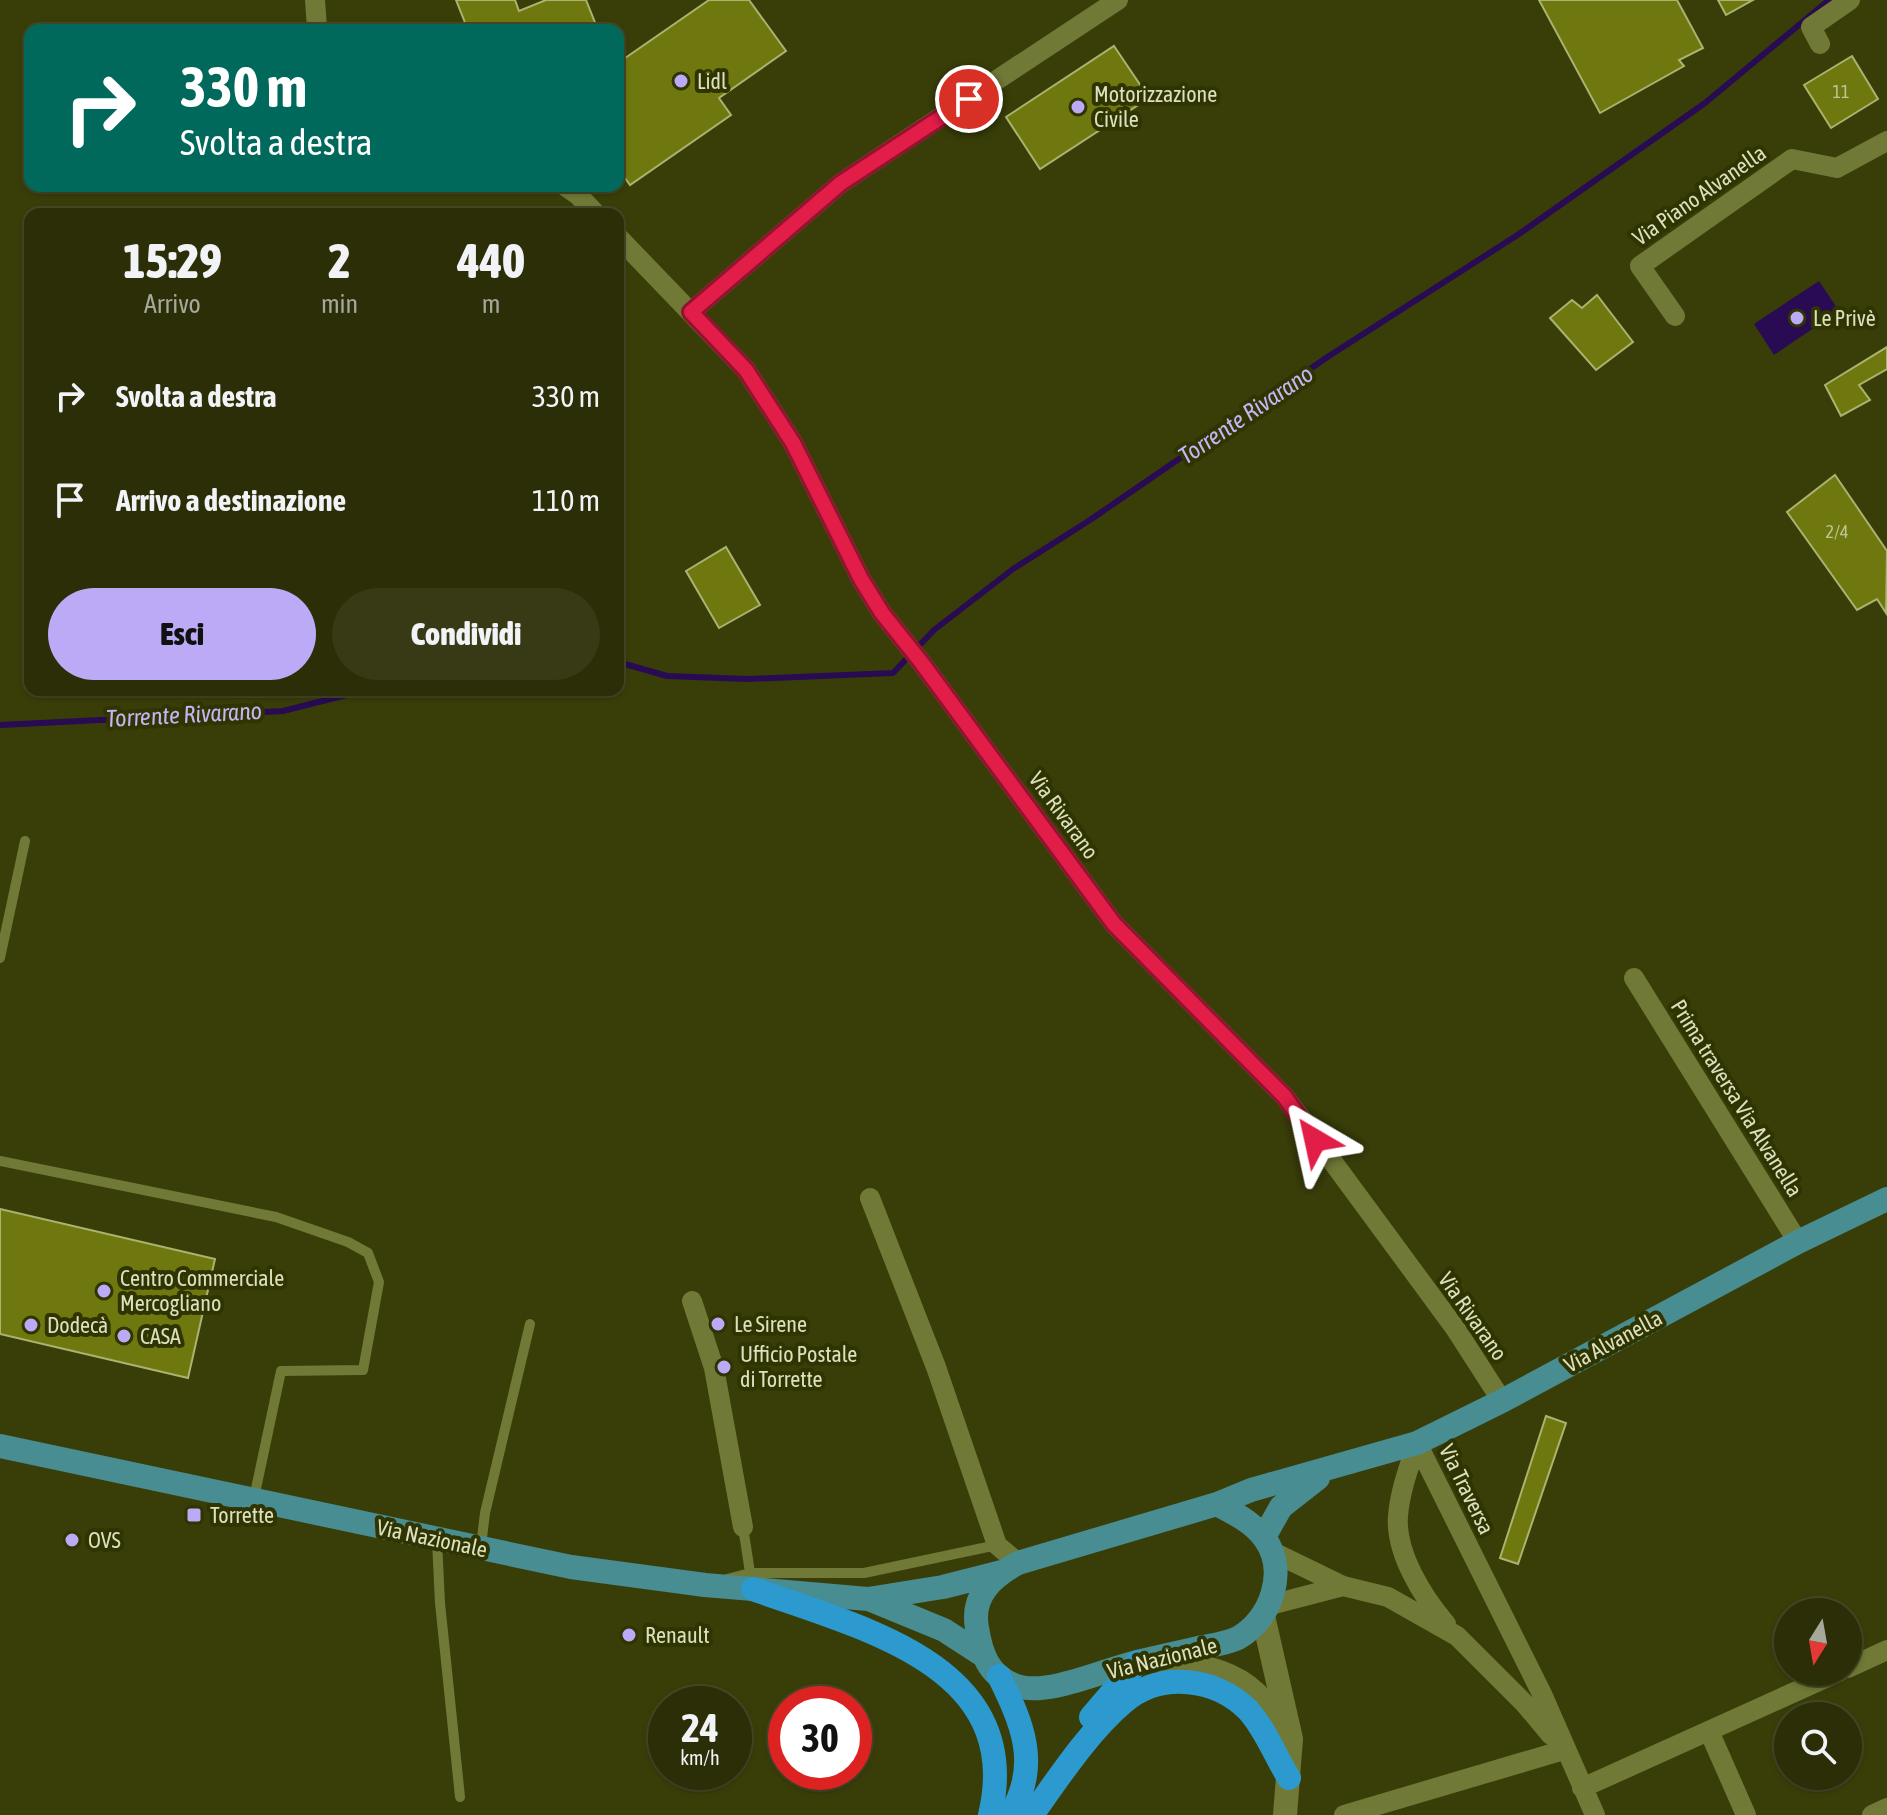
<!DOCTYPE html>
<html lang="it">
<meta charset="utf-8">
<style>
:root{--surface:#2b2e07;--page:#373a15;--text:#f1f3f6;--muted:#a6a89b;--line:#474a28;--accent:#bcaaf6}
body{margin:0;font-family:"Asap Condensed",sans-serif;background:var(--page);color:var(--text);height:100vh;display:flex;flex-direction:column;font-size:30px;white-space:nowrap}
*{box-sizing:border-box;margin:0}
p{font-size:26px;color:var(--muted)}
.icon{flex:none;width:44px;height:44px;fill:none;stroke:currentColor;stroke-width:2;stroke-linecap:round;stroke-linejoin:round}
.map{position:relative;flex:1;overflow:hidden}
.drawer{position:absolute;left:24px;top:208px;width:600px;height:488px;display:flex;flex-direction:column;background:var(--surface);border-radius:16px;box-shadow:0 2px 6px #0004,0 0 0 2px var(--line)}
.drawer>*{flex:none}
.hud{position:absolute;left:24px;top:24px;width:600px;height:168px;border-radius:16px;box-shadow:0 2px 6px #0004,0 0 0 2px var(--line);background:#00695c;color:#fff;overflow:hidden}
.needle{width:52px;rotate:191deg}
.fabs{position:absolute;left:1774px;top:1598px;display:grid;gap:16px}
.fabs a{display:grid;place-items:center;width:88px;height:88px;border-radius:50%;background:var(--surface);box-shadow:0 2px 6px #0004,0 0 0 2px var(--line);font-size:40px}
.speed{position:absolute;left:648px;top:1686px;display:flex;gap:16px;font-size:40px;font-weight:700;text-align:center}
.speed>*{display:grid;place-content:center;width:104px;height:104px;border-radius:50%;background:var(--surface);box-shadow:0 2px 6px #0004,0 0 0 2px var(--line);line-height:1}
.speed small{font-size:20px;font-weight:400}
.speed .limit{border:12px solid #d22;background:#fff;color:#111}
.pin{position:absolute;display:grid;place-items:center;width:68px;height:68px;color:#fff;margin:-34px;border:4px solid #fff;border-radius:50%;box-shadow:0 2px 8px #0007}
.me{position:absolute;width:88px;margin:-44px;rotate:324deg;stroke-linejoin:round;filter:drop-shadow(0 0 6px #0008)}
.turn{display:flex;align-items:center;gap:28px;height:168px;padding:0 24px;font-size:36px}
.turn .icon{width:104px;height:104px;stroke-width:2.5}
.turn b{display:block;font-size:56px;line-height:68px}
.eta{display:flex;justify-content:space-evenly;align-items:center;height:136px;text-align:center}
.eta b{font-size:48px;font-weight:800;line-height:56px}
.cta{display:flex;gap:16px;margin-top:auto;padding:16px 24px}
.cta a{flex:1;height:92px;border-radius:48px;background:var(--accent);color:#111;font-size:32px;font-weight:800;line-height:92px;text-align:center}
.cta a+a{background:var(--page);color:var(--text)}
ul{padding:0;list-style:none}
li{display:flex;align-items:center;gap:24px;height:104px;padding:0 24px}
li div{flex:1}
li b{display:block;font-size:30px}
li em{font-style:normal}
.map>svg:first-child{display:block}
</style>
<div class="map">
<svg width="1887" height="1815" viewBox="0 0 1887 1815">
<rect width="100%" height="100%" fill="#393e09"/>
<path fill="#280b53" d="M1819,281l20,30 -65,44 -20,-31z"/>
<g fill="none" stroke-linecap="round" stroke-linejoin="round">
<path stroke="#280b53" stroke-width="6" d="M618,662l49,14 80,3 146,-6 41,-43 79,-61 77,-49 239,-164 190,-122 186,-131 124,-103
M0,725l283,-14 83,-21"/>
</g>
<path fill="#6f780f" stroke="#aab36f" stroke-width="2" d="M456,0h59l4,11 27,-11h40l12,30h-130z
M709,0h40l37,51 -67,47 12,17 -101,70 -12,-17v-105z
M1539,0h138l26,48 -24,12 5,6 -84,47z
M1718,0h35l-27,15z
M1114,46l35,52 -109,71 -34,-52z
M1852,56l26,43 -47,29 -27,-43z
M1597,295l36,47 -37,28 -46,-52 22,-18 10,8z
M1887,347v22l-28,16 11,15 -29,16 -16,-31z
M1835,475l52,76 -1,62 -9,-14 -20,11 -70,-98z
M726,547l34,58 -41,23 -33,-57z
M0,1209l215,50 -27,119 -188,-44z
M1546,1416l20,7 -48,141 -18,-6z"/>
<g fill="none" stroke-linecap="round" stroke-linejoin="round">
<path stroke="#717936" stroke-width="10" d="M0,958l25,-117
M0,1161l276,56 72,25 20,11 11,29 -16,88 -82,1 -27,127
M743,1527l8,52
M437,1541l3,62 20,194
M481,1546l4,-33 45,-189
M727,1579l23,-6h114l133,-28"/>
<path stroke="#717936" stroke-width="20" d="M315,0l2,28 3,2
M1820,44l-9,-17 39,-27
M565,186l13,9 18,19
M618,237l128,133 47,73 68,136 21,34 39,49 193,262 171,173 170,231 47,73
M691,312l150,-129 277,-183
M1675,316l-35,-50 152,-107 45,9 50,-27
M1634,978l164,264
M870,1198l66,169 61,178 21,18
M692,1301l22,67 29,159
M1417,1443l125,251 53,121
M1417,1443c-8,24 -17,48 -19,73 -3,37 25,81 48,108
M1273,1552l70,34 45,11 69,39 68,68 26,31
M1270,1605l73,-19
M1848,1668l39,-18
M1709,1731l37,84
M1582,1788l257,-116
M1344,1815l220,-65
M1872,1815l15,-7"/>
<path stroke="#717936" stroke-width="24" d="M1263,1616l28,123 -6,76
M1155,1659c50,7 103,13 122,69 4,12 6,24 9,36"/>
<path stroke="#488d91" stroke-width="24" d="M0,1446l571,121 134,18 163,14 75,-12 59,-15
M1217,1504c18,10 36,18 48,35 23,32 6,81 -27,99 -10,5 -24,7 -35,9 -25,6 -51,11 -77,18 -29,8 -83,32 -112,20 -26,-10 -33,-32 -37,-57 -6,-32 15,-51 41,-65z
M1217,1504l34,-14 166,-47 85,-42 296,-159 89,-43
M1264,1537l17,-30 37,-29
M871,1600l73,30 37,24"/>
<path stroke="#2c9ace" stroke-width="24" d="M753,1589c106,39 273,75 237,226
M999,1676c23,47 42,89 11,139
M1091,1717l47,-55
M1032,1815c27,-38 57,-84 93,-114 37,-30 91,-23 123,9 18,20 27,46 41,68"/>
</g>
<g fill="none" stroke-linecap="round" stroke-linejoin="round">
<g stroke="#92132f" stroke-width="20">
<path id="route" d="M969,99l-128,84 -150,129 55,58 47,73 68,136 21,34 39,49 193,262 171,173 30,43"/>
</g>
<use href="#route" stroke="#e11d48" stroke-width="14"/>
</g>
<g fill="#bcaaf6" stroke="#2f3400" stroke-width="3">
<circle cx="681" cy="81" r="8"/>
<circle cx="1078" cy="107" r="8"/>
<circle cx="1797" cy="318" r="8"/>
<circle cx="104" cy="1291" r="8"/>
<circle cx="718" cy="1324" r="8"/>
<circle cx="31" cy="1325" r="8"/>
<circle cx="124" cy="1336" r="8"/>
<circle cx="724" cy="1367" r="8"/>
<rect x="186" y="1507" width="16" height="16" rx="4"/>
<circle cx="72" cy="1540" r="8"/>
<circle cx="629" cy="1635" r="8"/>
</g>
<g text-anchor="middle" stroke-width="8" stroke-linejoin="round" paint-order="stroke">
<g font-size="18" fill="#c0c693">
<text x="1841" y="98">11</text>
<text x="1837" y="538">2/4</text>
</g>
<g font-size="22" fill="#dbe0bf" stroke="#2f3400" text-anchor="start">
<text x="697" y="89">Lidl</text>
<text x="1094" y="102">Motorizzazione<tspan x="1094" dy="25">Civile</tspan></text>
<text x="1813" y="326">Le Privè</text>
<text x="120" y="1286">Centro Commerciale<tspan x="120" dy="25">Mercogliano</tspan></text>
<text x="734" y="1332">Le Sirene</text>
<text x="47" y="1333">Dodecà</text>
<text x="140" y="1344">CASA</text>
<text x="740" y="1362">Ufficio Postale<tspan x="740" dy="25">di Torrette</tspan></text>
<text x="210" y="1523">Torrette</text>
<text x="88" y="1548">OVS</text>
<text x="645" y="1643">Renault</text>
</g>
<g font-size="22" fill="#dbe0bf" stroke="#2f3400">
<text transform="translate(1699 195) rotate(-35)" y="8">Via Piano Alvanella</text>
<text transform="translate(1064 815) rotate(54)" y="8">Via Rivarano</text>
<text transform="translate(1737 1098) rotate(58)" y="8">Prima traversa Via Alvanella</text>
<text transform="translate(1473 1316) rotate(55)" y="8">Via Rivarano</text>
<text transform="translate(1613 1341) rotate(-28)" y="8">Via Alvanella</text>
<text transform="translate(1467 1489) rotate(64)" y="8">Via Traversa</text>
<text transform="translate(432 1538) rotate(12)" y="8">Via Nazionale</text>
<text transform="translate(1162 1658) rotate(-14)" y="8">Via Nazionale</text>
</g>
<g font-size="24" font-style="italic" fill="#c4b5f5" stroke="#2f3400">
<text transform="translate(1246 415) rotate(-34)" y="8">Torrente Rivarano</text>
<text transform="translate(184 715) rotate(-3)" y="8">Torrente Rivarano</text>
</g>
</g>
</svg>
<div class="fabs">
<a><svg class="needle" viewBox="-14 -14 28 28"><path d="M0-13l5 13h-10z" fill="#e53935"/><path d="M0 13l5-13h-10z" fill="#a6a89b"/></svg></a>
<a><svg class="icon" aria-label="search" viewBox="0 0 24 24"><circle cx="10" cy="10" r="6"/><path d="M15 15l6 6"/></svg></a>
</div>
<div class="speed"><div>24<small>km/h</small></div><div class="limit">30</div></div>
<div class="pin" style="left:969px;top:99px;background:#d93025"><svg class="icon" aria-label="arrive" viewBox="0 0 24 24"><path d="M6 21V4h12l-3 4 3 4H6"/></svg></div>
<svg class="me" style="left:1315px;top:1140px" viewBox="-20 -20 40 40"><path d="M0-17L14 15 0 8-14 15z" fill="#e11d48" stroke="#fff" stroke-width="4"/></svg>
<div class="hud">
<div class="turn"><svg class="icon" aria-label="right" viewBox="0 0 24 24"><path d="M7 20v-9h11M14 6l5 5-5 5"/></svg><div><b>330 m</b>Svolta a destra</div></div>
</div>
<section class="drawer">
<div class="eta">
<div><b>15:29</b><p>Arrivo</p></div>
<div><b>2</b><p>min</p></div>
<div><b>440</b><p>m</p></div>
</div>
<ul>
<li><svg class="icon" aria-label="right" viewBox="0 0 24 24"><path d="M7 20v-9h11M14 6l5 5-5 5"/></svg><div><b>Svolta a destra</b></div><em>330 m</em></li>
<li><svg class="icon" aria-label="arrive" viewBox="0 0 24 24"><path d="M6 21V4h12l-3 4 3 4H6"/></svg><div><b>Arrivo a destinazione</b></div><em>110 m</em></li>
</ul>
<div class="cta"><a>Esci</a><a>Condividi</a></div>
</section>
</div>
